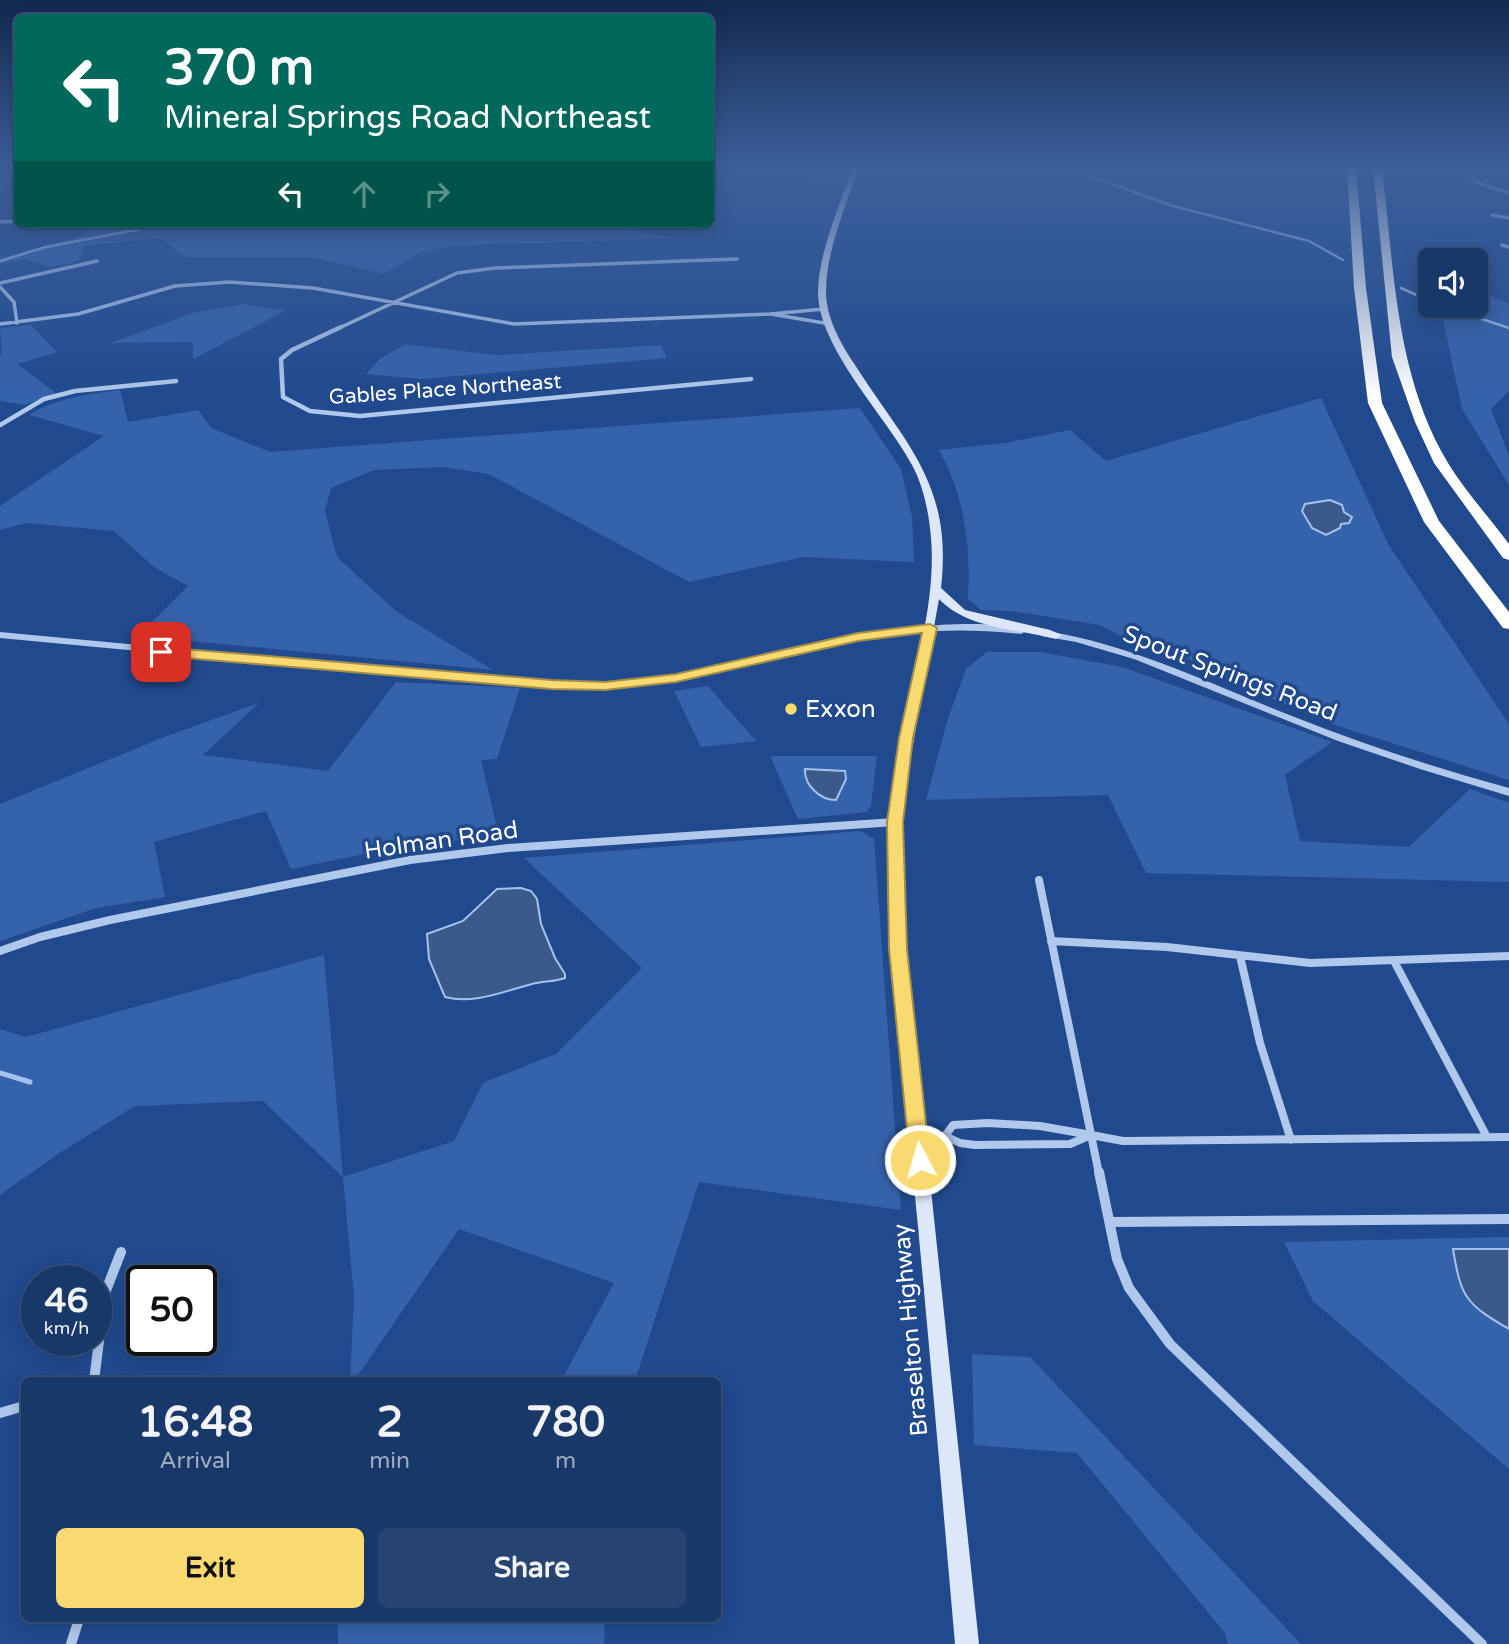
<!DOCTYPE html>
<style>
:root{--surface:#19386a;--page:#264372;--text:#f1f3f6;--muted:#9facc1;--line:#37527e;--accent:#f9da71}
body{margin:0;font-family:"Varela Round",sans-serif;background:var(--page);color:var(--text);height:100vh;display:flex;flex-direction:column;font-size:26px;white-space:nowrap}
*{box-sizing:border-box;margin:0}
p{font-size:23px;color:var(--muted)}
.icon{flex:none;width:38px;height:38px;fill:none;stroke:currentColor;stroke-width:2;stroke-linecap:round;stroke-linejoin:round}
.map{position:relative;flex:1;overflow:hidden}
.panel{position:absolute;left:21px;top:1377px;width:700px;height:245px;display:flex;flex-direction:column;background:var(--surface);border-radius:10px;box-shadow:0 4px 18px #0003,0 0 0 2px var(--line)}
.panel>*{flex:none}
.hud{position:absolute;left:14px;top:14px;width:700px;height:214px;border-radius:10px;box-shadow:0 4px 18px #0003,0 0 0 2px var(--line);background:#00695c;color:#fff;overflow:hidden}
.fabs{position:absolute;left:1418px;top:248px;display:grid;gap:14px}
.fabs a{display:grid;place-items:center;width:70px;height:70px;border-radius:10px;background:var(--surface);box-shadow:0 4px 18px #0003,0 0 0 2px var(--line);font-size:35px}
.speed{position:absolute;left:21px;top:1265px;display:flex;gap:14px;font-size:35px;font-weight:700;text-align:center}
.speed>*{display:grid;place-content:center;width:91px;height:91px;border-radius:50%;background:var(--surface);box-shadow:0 4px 18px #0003,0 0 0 2px var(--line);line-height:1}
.speed small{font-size:18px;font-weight:400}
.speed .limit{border:4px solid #111;border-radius:10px;background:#fff;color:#111}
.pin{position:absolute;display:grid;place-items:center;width:60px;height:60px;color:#fff;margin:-30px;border-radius:14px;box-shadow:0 4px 10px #0006}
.me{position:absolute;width:77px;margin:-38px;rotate:354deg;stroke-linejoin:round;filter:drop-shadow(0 0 5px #0008)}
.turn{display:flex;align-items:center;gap:24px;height:147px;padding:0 35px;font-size:32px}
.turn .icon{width:91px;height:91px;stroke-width:2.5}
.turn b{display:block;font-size:49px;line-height:60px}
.lanes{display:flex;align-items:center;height:66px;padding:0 35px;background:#0003;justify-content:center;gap:35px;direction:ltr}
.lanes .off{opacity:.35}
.eta{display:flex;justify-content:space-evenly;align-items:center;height:119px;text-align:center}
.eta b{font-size:42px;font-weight:700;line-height:49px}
.button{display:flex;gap:14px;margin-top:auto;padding:14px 35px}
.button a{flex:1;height:80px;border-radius:10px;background:var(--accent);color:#111;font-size:28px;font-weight:700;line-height:80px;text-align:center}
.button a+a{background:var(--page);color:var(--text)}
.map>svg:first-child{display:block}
</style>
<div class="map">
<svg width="1509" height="1644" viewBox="0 0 1509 1644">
<rect width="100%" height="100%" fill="#214a8e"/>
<path fill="#3563ab" d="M795,168h53l-6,18h-32z
M102,224h517l5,5 53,9 -229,8 -28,7 -36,21 -72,-17h-127l-24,-19 -77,8 -5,15 -27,6 -28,-8 -24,5v-6l84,-23 9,-9z
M1475,289l34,15v87l-18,18 18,47v29l-47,-76 -22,-103h35z
M243,304l42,7 -92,48v-17l-82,1 82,-30z
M31,325l26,27 -40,12 39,29 -31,12 -25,-4v-46l2,-1 -2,-26z
M405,344l91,11 165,-10 6,13 -245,21 -56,-5 14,-15z
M120,390l8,32 70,-12 13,18 59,24 590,-44 41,61 11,48 2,45 -111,-5 -114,25 -200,-108 -46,-7 -69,3 -43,18 -6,23 12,46 60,55 96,58 -355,-34 50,-50 -34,-19 -40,-36 -88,-8 -26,7v-24l104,-70 -75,-21c27,-17 60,-21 91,-25z
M1321,398l67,146 121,180v56l-174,-55 -99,-41 -89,-47 -16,5 -31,-17 -89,-14 -30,-1 -13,-11c3,-51 -3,-103 -29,-149l66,-7 65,-13 36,31z
M987,652h53l82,15 210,75 -47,33 15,66 109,6 61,-58 39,14v79l-363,-9 -38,-78 -182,5 22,-82 18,-49z
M396,682l124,6 -23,71 -16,1 18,76 -96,10 -112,23 -25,-58 -112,31 11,55 -69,11 -96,33v-137l167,-68 92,-33 -56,52 125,16z
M708,686l42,48 7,7 -56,6 -27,-56z
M770,756h107l-6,50 -4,6 -69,7z
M861,831l13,8 27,371 -202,-28 -64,199h-74l53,-98 -155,-54 -103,149 6,3h-12l4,-85 -11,-119 -80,-76 -128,5 -77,48 -58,41v-166l26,8 298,-82 19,222 111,-36 29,-58 73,-29 86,-86 -118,-110z
M1509,1237v12h-56c8,49 13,55 56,80v140l-196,-168 -29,-59z
M972,1354l58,3 271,287h-73l-3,-11 -148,-180 -103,-8z
M338,1619h267l-1,25h-266z"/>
<path fill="#3b598a" stroke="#a4c2ed" stroke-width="2" d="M1330,500l12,5 2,7 8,5 -3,6 -8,1 -1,4 -14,7 -14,-7 -10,-17 3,-7z
M805,769l40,2 1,8 -10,21c-16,0 -32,-15 -31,-31z
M521,888l10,3 6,8 4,25 14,34 10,16v4c-11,4 -22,3 -33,6 -28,7 -58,21 -87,13l-16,-38 -2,-25 36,-13 34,-32z
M1453,1249h56v80c-43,-25 -48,-31 -56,-80z"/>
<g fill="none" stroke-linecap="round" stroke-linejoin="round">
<path stroke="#a4c2ed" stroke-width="2.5" d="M1067,168l106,38 136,35 34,19
M0,261l46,-14 121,-23
M1401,288l29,13
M1443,306l66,22"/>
<path stroke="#a4c2ed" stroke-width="5" d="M0,1073l30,9"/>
<path stroke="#b0c8ec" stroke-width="3.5" d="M1469,168l4,13 36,12
M1492,215l17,3
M0,222l18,-1
M1502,245l7,2
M0,283l97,-22
M0,287l14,15 3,21
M771,314l59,10
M0,324l78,-10 97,-28 54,-4 84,6 201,36 256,-10 54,-5
M337,329l120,-56 38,-5 242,-9"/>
<path stroke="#b0c8ec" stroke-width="4.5" d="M341,327l-49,23 -11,9 2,38 27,14 50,5 391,-37
M0,425l44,-26 31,-8 101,-10"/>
<path stroke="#b0c8ec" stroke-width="8" d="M1039,880l60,294
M1051,941l116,6 143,16 199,-7
M0,951l40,-14 70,-17 300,-60 98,-12 387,-26
M1240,956l20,87 31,97
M1394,961l93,176
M988,1123l52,3 51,9 -21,9 -95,1 -15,-2 -15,-7 8,-11z
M1091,1135l32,6 386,-4
M918,1136h27"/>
<path stroke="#b0c8ec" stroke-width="10" d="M1099,1172l18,87 12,29 41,56 312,300
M1110,1222l399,-3
M94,1381l11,-88 16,-41
M0,1413l24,-7
M71,1644l8,-25"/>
<path fill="#b0c8ec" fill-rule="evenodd" d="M940,625c19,-1 71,-3 86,6l-5,3c-48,-5 -96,-5 -144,3 -71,11 -139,34 -209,45 -56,9 -110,8 -166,3l-502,-47v-6l502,47c56,5 110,6 165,-3 92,-15 180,-46 273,-51z
M1046,631c87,14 164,53 246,85 71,28 143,52 217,72v8l-89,-27 -82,-28 -204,-82 -58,-17 -34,-6 -1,-2z"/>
<path fill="#dce7f9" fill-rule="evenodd" d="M852,168h6c-12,39 -32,82 -32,124 0,26 15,52 29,73 51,80 98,119 86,223l24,22 85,20 12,5 -6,4c-38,-10 -89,-10 -117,-40l-34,190 -3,78 4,86 73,691h-24c-14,-159 -27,-319 -43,-478 -10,-99 -24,-197 -25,-297 0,-51 6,-101 17,-151 13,-59 32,-119 27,-180 -2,-24 -7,-51 -19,-73 -26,-49 -93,-116 -94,-172 0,-40 22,-87 34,-125z"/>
<path fill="#fff" fill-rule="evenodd" d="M1347,168h9l10,120 16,115 57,118 70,91v17l-6,-1 -79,-106 -56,-119 -14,-115z
M1373,168h9c12,99 13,207 66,295 17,28 41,54 61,81v16l-6,-2 -69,-95 -19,-41 -23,-65z"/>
</g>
<linearGradient id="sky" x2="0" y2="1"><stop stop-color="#12294e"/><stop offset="0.42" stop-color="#3d609b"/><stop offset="1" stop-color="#3d609b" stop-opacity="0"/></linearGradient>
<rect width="1509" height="398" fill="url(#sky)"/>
<path fill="#f9da71" stroke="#a28e49" stroke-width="2" d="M930,624l7,4 -24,110 -10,84 4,127 23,211 -3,6 -7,2 -7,-2 -3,-6 -21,-211 -2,-127 12,-84 23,-105 -64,8 -182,41 -71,8 -54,-1 -390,-33 -6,-4 6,-5 390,33 54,2 71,-8 182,-41z"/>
<circle fill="#f9da71" stroke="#214a8e" stroke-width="2.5" cx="791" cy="709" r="7"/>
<g text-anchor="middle" stroke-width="7" stroke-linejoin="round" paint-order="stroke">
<g font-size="21" fill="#fff" stroke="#214a8e">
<text transform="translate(445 389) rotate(-4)" y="7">Gables Place Northeast</text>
</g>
<g font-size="24" fill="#fff" stroke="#214a8e">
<text transform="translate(1230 673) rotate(21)" y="8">Spout Springs Road</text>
<text transform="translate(441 840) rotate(-8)" y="8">Holman Road</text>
<text transform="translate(910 1330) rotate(-95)" y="8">Braselton Highway</text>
</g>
<g font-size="24" fill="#fff" stroke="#214a8e" text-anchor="start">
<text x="805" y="717">Exxon</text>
</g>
</g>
</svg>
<div class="fabs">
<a><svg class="icon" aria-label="sound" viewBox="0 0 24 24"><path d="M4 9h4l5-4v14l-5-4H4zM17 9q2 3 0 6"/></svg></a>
</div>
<div class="speed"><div>46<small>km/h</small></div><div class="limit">50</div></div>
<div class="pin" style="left:161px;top:652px;background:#d93025"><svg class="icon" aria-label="arrive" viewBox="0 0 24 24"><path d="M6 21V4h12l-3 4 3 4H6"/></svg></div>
<svg class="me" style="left:920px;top:1160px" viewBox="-20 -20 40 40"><circle r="17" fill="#f9da71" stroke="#fff" stroke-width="3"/><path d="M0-11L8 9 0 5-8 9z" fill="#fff"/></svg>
<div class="hud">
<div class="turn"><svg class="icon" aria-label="left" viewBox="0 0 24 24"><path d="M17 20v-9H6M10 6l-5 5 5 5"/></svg><div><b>370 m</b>Mineral Springs Road Northeast</div></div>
<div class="lanes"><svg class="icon" aria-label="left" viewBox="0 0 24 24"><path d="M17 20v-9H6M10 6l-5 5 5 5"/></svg><svg class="icon off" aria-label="ahead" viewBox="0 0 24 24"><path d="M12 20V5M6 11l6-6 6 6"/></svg><svg class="icon off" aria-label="right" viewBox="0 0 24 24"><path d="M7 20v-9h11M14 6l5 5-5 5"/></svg></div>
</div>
<section class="panel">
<div class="eta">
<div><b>16:48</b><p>Arrival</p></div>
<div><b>2</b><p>min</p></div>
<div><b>780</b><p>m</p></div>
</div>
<div class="button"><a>Exit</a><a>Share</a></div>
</section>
</div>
